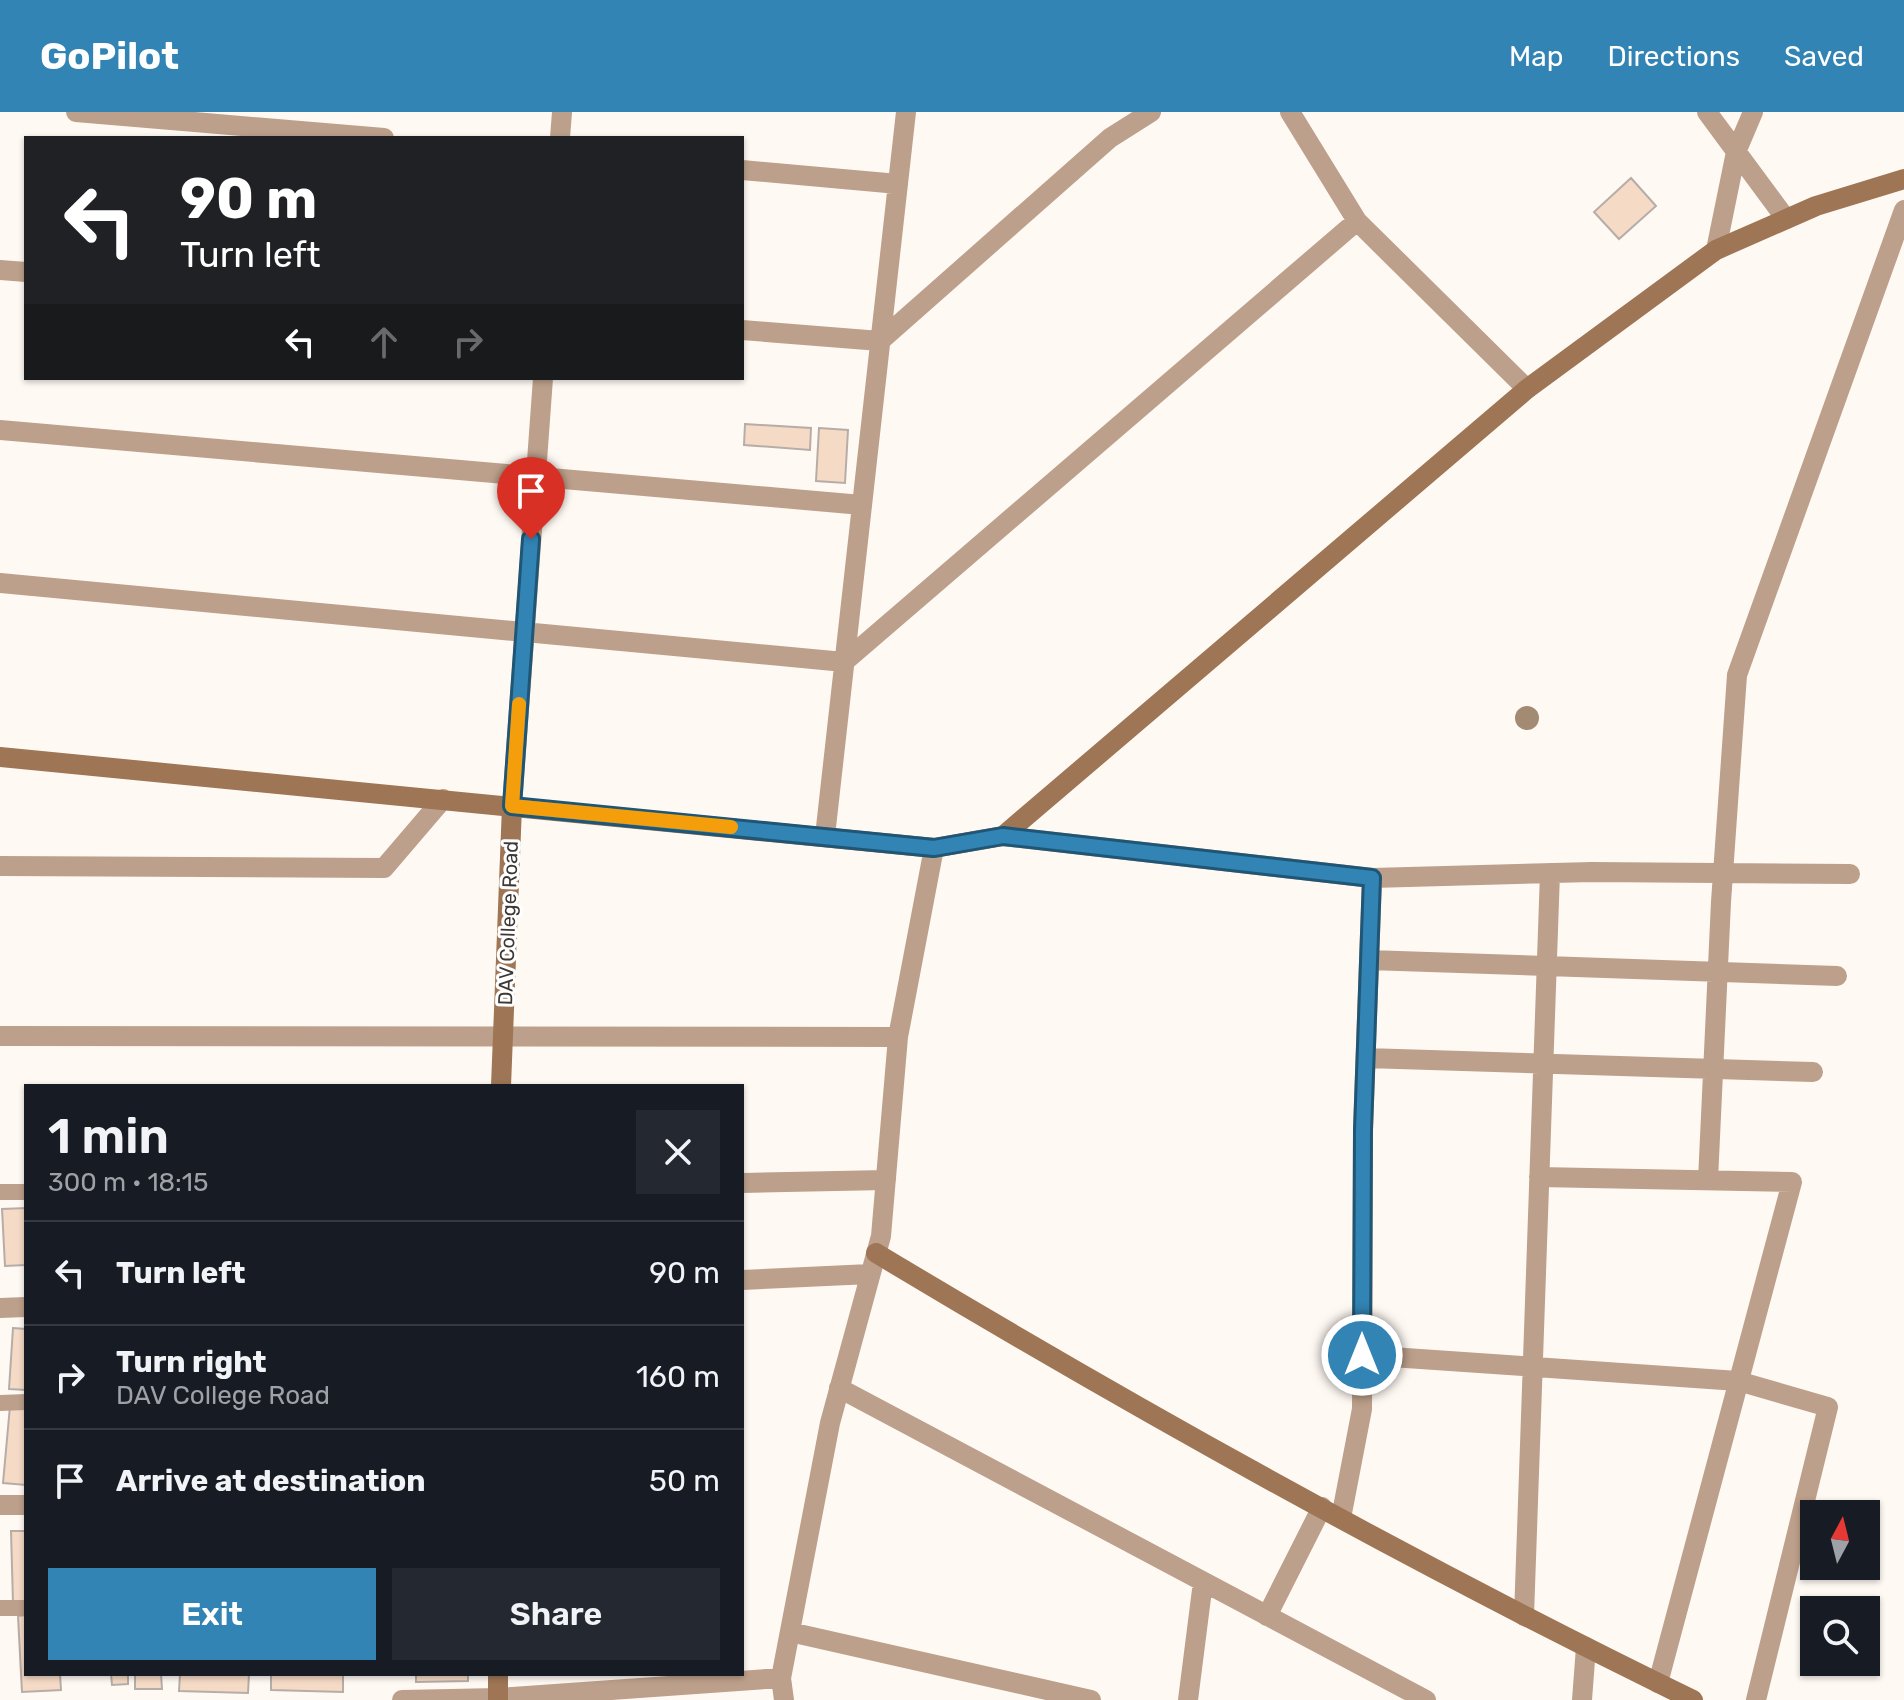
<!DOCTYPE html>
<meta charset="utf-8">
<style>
:root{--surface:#171b24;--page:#242831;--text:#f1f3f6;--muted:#9ea1a6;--line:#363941;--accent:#3184b4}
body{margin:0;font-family:Rubik,sans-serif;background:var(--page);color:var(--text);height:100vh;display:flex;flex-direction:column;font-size:30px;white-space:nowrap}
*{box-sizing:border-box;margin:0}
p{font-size:26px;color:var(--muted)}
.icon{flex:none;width:44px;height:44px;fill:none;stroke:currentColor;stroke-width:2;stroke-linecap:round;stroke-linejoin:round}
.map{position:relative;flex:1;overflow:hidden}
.drawer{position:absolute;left:24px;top:972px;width:720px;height:592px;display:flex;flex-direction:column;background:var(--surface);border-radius:0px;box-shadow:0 2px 6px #0004}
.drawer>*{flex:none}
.hud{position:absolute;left:24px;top:24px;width:720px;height:244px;border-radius:0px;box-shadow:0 2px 6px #0004;background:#202124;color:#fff;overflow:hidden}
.needle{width:52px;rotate:7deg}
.fabs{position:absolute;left:1800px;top:1388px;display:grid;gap:16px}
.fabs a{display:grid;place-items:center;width:80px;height:80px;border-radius:0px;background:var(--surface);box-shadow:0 2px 6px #0004;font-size:40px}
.pin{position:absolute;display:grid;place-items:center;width:68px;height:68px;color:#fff;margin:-82px -34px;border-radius:50% 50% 50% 0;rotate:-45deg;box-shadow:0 0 8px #0007}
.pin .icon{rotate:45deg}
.me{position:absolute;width:88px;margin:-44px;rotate:0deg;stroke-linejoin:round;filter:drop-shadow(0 0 6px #0008)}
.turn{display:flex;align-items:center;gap:28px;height:168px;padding:0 24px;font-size:36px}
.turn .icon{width:104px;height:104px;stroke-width:2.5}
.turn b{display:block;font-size:56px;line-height:68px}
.lanes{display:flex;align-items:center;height:76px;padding:0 24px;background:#0003;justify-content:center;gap:40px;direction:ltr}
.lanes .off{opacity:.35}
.round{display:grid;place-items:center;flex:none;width:84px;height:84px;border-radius:0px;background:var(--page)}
.summary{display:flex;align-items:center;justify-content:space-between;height:136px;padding:0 24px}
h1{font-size:48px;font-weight:600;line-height:60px}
.button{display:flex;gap:16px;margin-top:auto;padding:16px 24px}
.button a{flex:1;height:92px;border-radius:0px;background:var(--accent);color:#fff;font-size:32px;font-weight:600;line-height:92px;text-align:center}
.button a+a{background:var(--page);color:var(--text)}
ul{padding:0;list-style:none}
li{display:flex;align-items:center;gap:24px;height:104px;padding:0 24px;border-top:2px solid var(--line)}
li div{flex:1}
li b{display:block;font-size:30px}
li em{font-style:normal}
header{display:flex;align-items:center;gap:48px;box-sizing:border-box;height:112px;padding:0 40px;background:var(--accent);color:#fff}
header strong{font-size:38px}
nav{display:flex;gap:44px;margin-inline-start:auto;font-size:28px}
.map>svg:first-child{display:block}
</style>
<header>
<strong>GoPilot</strong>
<nav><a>Map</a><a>Directions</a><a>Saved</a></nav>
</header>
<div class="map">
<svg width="1904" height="1588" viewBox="0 0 1904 1588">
<rect width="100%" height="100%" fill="#fff9f4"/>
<path fill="#f5dac6" stroke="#b7ada7" stroke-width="2" d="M1631,66l25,28 -37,33 -25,-27z
M745,312l66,4 -1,22 -66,-5z
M819,316l29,2 -3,53 -29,-2z
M26,1096v57l-21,1 -3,-57z
M13,1216l13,1v61l-17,-1z
M10,1294l16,1v78l-23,-2z
M11,1419h15v71l-13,1z
M26,1503v59h34l1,16 -39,2 -4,-76z
M111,1562h17v10l-16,1z
M135,1562h26l1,15h-27z
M180,1562h69l-1,19 -69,-2z
M271,1562h72v18l-72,-2z
M416,1562h52v7l-52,1z"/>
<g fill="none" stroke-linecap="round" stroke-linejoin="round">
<path stroke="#bda08b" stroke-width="16" d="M0,1080h26
M0,1291l26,-1
M0,1496h26"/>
<path stroke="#bda08b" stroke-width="20" d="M76,0l308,26
M1290,0l67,109 170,168
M1707,0l79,107
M560,26l2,-26
M742,58l156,14
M1716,138l20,-98 17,-40
M0,158l26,2
M742,218l138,11 230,-203 41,-26
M0,318l862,75
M0,471l844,79 513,-441
M512,694l31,-428
M825,724l81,-724
M1003,724l369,42 220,-6 258,2
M0,754l384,2 59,-69
M1369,848l468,16
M0,924l898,1
M1366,946l447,14
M1539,1065l253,5 -134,501
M1708,1068l13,-278 16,-227 167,-465
M742,1071l144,-3
M742,1168l128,-6
M0,1196l26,-1
M1362,1243l376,26 90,26 -72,293
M839,1276l587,312
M0,1393h26
M1341,1406l21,-109 1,-279 9,-252
M1267,1504l55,-109
M1524,1504l26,-743
M790,1520l301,68
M402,1588l96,-2 283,-20
M784,1588l-3,-22 49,-255 51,-187 17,-199 36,-189
M1188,1588l15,-118
M1582,1588l4,-53"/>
<path stroke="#9e7555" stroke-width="20" d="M0,645l934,91 69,-12 524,-447 189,-139 100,-44 88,-27
M501,974l11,-280
M876,1141c266,160 538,311 817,447
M498,1562v26"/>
</g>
<circle fill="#a38a72" cx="1527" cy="606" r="12"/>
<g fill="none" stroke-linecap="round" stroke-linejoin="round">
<g stroke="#205675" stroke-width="20">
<path id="route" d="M531,427l-19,267 422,42 69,-12 369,42 -9,252 -1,225"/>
</g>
<use href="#route" stroke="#3184b4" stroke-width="14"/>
<path stroke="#f59e0b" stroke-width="14" d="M519,592l-7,102 219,21"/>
</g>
<g text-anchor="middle" stroke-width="6" stroke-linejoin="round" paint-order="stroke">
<g font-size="20" fill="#3c3835" stroke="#fff">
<text transform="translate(508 811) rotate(-88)" y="7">DAV College Road</text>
</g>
</g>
</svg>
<div class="fabs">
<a><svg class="needle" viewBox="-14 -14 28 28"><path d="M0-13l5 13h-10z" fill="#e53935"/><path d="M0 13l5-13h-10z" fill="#9ea1a6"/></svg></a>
<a><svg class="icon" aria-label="search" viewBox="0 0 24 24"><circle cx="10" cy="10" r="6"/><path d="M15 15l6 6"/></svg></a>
</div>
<div class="pin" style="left:531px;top:427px;background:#d93025"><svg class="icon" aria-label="arrive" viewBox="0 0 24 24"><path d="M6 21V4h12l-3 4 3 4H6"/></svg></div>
<svg class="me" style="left:1362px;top:1243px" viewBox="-20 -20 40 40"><circle r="17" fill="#3184b4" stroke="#fff" stroke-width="3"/><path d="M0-11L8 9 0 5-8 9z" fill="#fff"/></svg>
<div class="hud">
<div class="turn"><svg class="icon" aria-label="left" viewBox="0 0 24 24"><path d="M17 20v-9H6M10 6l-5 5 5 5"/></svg><div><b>90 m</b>Turn left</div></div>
<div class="lanes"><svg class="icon" aria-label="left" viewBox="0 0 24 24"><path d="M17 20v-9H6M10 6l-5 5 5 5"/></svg><svg class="icon off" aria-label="ahead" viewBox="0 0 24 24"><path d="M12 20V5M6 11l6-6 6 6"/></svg><svg class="icon off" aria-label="right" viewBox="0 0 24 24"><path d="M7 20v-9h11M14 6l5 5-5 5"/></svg></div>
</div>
<section class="drawer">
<div class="summary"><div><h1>1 min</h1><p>300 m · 18:15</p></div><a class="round"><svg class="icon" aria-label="close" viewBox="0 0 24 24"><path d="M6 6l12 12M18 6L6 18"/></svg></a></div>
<ul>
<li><svg class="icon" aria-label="left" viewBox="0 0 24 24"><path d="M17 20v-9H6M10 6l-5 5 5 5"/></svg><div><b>Turn left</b></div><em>90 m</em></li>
<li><svg class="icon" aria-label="right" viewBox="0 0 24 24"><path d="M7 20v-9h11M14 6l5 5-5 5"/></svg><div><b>Turn right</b><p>DAV College Road</p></div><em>160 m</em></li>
<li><svg class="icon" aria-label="arrive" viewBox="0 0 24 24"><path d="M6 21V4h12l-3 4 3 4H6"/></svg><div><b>Arrive at destination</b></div><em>50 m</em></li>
</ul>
<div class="button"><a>Exit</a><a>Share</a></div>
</section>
</div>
